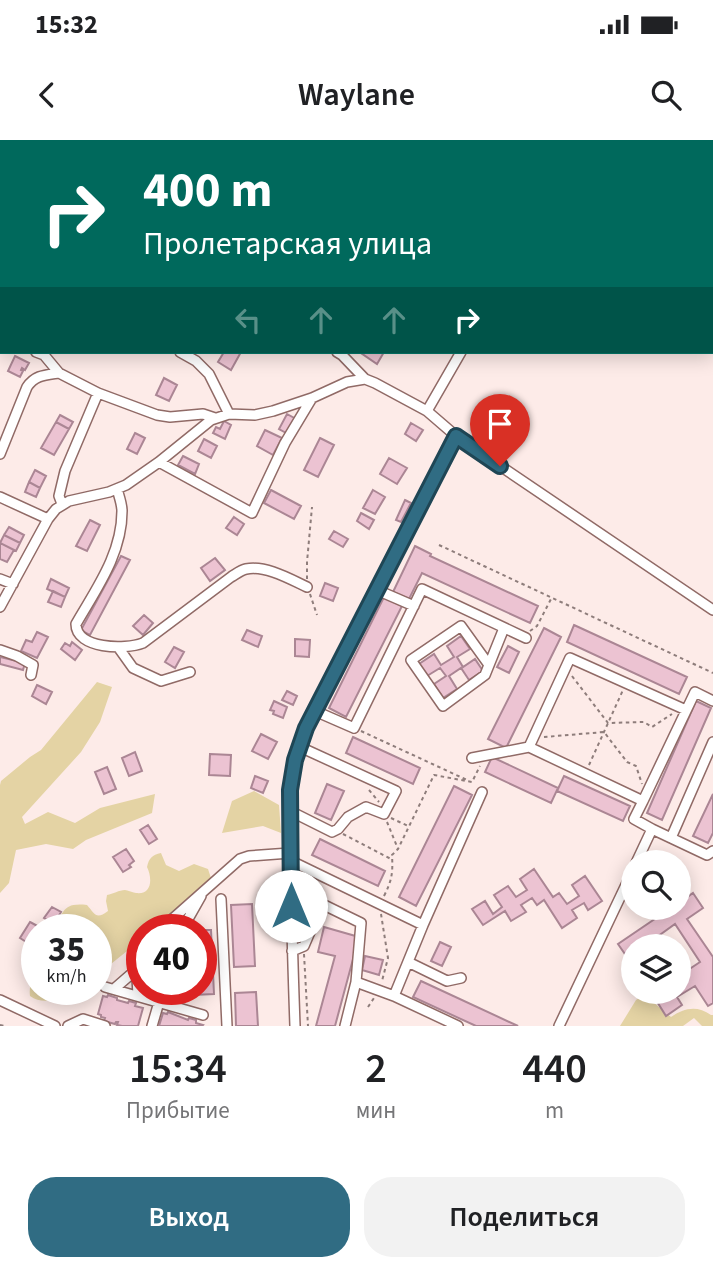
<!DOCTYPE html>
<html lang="ru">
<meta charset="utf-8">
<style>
:root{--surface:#fff;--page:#f2f2f2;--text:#202124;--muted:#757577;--accent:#306c83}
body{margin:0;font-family:"Source Sans 3",sans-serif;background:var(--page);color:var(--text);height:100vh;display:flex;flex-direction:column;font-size:26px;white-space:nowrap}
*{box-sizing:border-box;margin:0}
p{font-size:23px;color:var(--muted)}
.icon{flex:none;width:38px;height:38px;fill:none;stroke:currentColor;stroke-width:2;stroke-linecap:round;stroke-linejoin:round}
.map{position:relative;height:886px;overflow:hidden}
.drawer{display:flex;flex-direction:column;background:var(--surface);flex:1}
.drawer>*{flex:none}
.top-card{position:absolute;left:0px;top:0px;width:714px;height:214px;box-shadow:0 4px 18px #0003;background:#00695c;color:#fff;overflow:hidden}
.fabs{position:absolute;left:621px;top:710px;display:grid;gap:14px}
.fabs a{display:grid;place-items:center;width:70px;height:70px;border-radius:50%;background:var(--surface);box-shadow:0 4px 18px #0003;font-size:35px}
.speed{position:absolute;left:21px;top:774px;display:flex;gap:14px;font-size:35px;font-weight:700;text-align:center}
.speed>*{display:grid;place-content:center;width:91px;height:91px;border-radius:50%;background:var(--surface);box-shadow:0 4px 18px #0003;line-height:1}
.speed small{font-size:18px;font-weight:400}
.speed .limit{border:10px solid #d22;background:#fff;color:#111}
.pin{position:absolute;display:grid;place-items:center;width:60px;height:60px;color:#fff;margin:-72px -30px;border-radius:50% 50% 50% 0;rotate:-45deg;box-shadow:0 0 7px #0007}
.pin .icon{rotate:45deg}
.me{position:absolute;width:77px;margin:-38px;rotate:0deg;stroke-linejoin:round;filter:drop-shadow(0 0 5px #0008)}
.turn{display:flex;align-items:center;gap:24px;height:147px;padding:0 28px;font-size:32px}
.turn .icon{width:91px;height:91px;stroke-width:2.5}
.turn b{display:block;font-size:49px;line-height:60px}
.lanes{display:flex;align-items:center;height:66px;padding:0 28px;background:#0003;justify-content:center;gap:35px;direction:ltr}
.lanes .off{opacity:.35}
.eta{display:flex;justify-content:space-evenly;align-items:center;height:119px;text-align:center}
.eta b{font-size:42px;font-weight:600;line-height:49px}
.action{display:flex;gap:14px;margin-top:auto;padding:14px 28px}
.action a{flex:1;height:80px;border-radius:28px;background:var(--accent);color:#fff;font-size:28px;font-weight:600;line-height:80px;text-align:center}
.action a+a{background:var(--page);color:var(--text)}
.status{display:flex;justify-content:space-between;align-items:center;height:49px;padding:0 35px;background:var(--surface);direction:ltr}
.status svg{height:19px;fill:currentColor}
header{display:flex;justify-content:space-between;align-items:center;height:91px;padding:0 28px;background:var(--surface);font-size:32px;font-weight:600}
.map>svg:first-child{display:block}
</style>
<div class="status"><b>15:32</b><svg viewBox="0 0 49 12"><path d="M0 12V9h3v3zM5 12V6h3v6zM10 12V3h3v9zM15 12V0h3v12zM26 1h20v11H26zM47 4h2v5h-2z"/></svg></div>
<header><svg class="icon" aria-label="back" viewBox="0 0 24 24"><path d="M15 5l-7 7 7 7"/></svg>Waylane<svg class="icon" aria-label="search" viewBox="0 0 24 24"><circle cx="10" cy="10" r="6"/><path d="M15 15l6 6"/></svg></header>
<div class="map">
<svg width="713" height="886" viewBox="0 0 713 886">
<rect width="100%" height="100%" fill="#fdebe8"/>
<path fill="#e4d3a4" d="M97,542l15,5 -12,35 -19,30 -59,65 3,7 23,-12 27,11 25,-15 55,-14 -3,19 -66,27 -13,9 -27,-5 -30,6 -7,33 -9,10v-108l1,-4 29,-24 11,-7z
M254,651l25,14 2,28 -18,-7 -41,7 10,-32z
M161,713l5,12 13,6 15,-7 14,5 3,9 -2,4 -56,47h-11v10l-46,37v-47h-46c16,-15 10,-27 37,-24 8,9 9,15 21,6l-2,-10 1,-6c6,-1 12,-5 18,-5 2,0 9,3 11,3 17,2 16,-16 11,-26 2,-9 5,-12 14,-14z
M37,817v32h42c-15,8 -34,18 -49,7 -1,-7 1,-12 1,-18 -2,-12 -5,-12 6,-21z
M642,856l11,6 18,15c13,-9 26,-12 40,-2h2v11h-11l-8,-8 -11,8h-63l16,-26z"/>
<path fill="#ecc3d2" stroke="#ab8694" stroke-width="2" d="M224,212h17l-10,18 -13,-8z
M362,212h22l-7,12 -16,-11z
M15,216l14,7 -4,7 -3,-2 -1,2 2,1 -3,6 -12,-6z
M164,238l13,7 -8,16 -13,-6z
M287,274l9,5 -8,15 -9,-5z
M60,275l13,7 -4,7 -13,-7z
M224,281l7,4 -6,14 -12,-6 3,-6 4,2z
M56,282l13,7 -15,26 -13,-7z
M411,283l12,7 -7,11 -11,-7z
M265,290l17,8 -9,17 -16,-9z
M135,293l10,5 -8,16 -10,-5z
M320,298l14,7 -16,32 -14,-7z
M204,299l13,7 -6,12 -13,-7z
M183,316l16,8 -4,10 -17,-9z
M389,318l18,10 -10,16 -17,-10z
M35,330l11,6 -6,12 -11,-6z
M29,342l11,6 -4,9 -11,-5z
M271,350l30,16 -7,13 -30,-16z
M373,350l12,7 -10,17 -12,-6z
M405,360l6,3 -10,19 -5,-2z
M361,373l13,7 -5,9 -12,-8z
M234,377l10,7 -7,11 -11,-7z
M90,380l10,5 -13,26 -11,-5z
M9,387l15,8 -4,8 -16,-8z
M334,391l14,8 -5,8 -14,-8z
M4,395l16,8 -4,8 -16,-8z
M0,403l14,7 -7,12 -7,-3z
M415,406l16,8 -1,2 108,50 -8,17 -108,-50 -13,26 -16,-7z
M121,416l9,4 -40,75 -9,-5z
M215,418l10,12 -15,11 -9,-13z
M51,439l18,9 -4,9 -18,-8z
M325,443l13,5 -5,13 -13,-5z
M53,451l12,6 -4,10 -13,-5z
M384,457l18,9 -56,111 -17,-9z
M144,475l9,8 -10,12 -10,-9z
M574,485l113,52 -8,17 -112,-52z
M544,488l17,9 -55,111 -18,-9z
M247,490l15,6 -4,11 -16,-7z
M37,492l11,5 -11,21 -16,-7 5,-11 6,2z
M461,496l9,13 -13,8 6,10 12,-8 8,12 -14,9 -8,-12 -12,8 8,13 -14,9 -9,-14 12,-8 -6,-8 -13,8 -8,-12 15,-10 7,11 13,-8 -7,-11z
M295,499l15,1 -1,17 -14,-1z
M72,502l10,8 -7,10 -14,-11 4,-6 5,3z
M508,506l11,6 -10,21 -12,-6z
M174,507l10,5 -9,16 -10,-6z
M0,517l25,6 -2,7 -23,-6z
M37,545l15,7 -6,12 -14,-8z
M287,551l10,5 -4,9 -11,-5z
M274,561l13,6 -4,11 -10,-4 1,-3 -4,-1z
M696,561l15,7 -49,112 -15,-7z
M261,594l16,8 -9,17 -16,-8z
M353,597l67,31 -7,16 -67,-31z
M135,612l7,19 -13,5 -7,-18z
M210,614l21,1 -1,21 -21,-1z
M492,617l66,31 -7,15 -66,-31z
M107,627l9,22 -12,5 -9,-22z
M255,636l13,5 -5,12 -12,-5z
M564,636l66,30 -7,15 -66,-30z
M327,644l17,7 -13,29 -16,-7z
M454,646l18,9 -56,111 -17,-9z
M713,654v39l-5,10 -15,-7z
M148,685l9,14 -8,5 -9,-14z
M320,699l65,32 -7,15 -66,-31z
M126,709l8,12 -5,4 2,2 -8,5 -10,-15z
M534,729l19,28 6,-4 8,11 12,-8 -7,-11 13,-9 17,25 -14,9 -4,-7 -12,7 5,8 -15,10 -18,-28 -7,5 -5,-7 -11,7 5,7 -15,9 -6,-10 -22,14 -11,-16 13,-8 8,13 9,-7 -8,-12 14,-9 8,11 11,-7 -7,-11z
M693,753l10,15 -16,11 26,38v46l-5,3 -13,-20 -18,11 5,8 -16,11 -15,-24h28v-16l21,-14 -25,-38 -32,23h-9v20l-16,-23 53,-36h8v-5z
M252,764l3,62 -21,1 -3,-62z
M52,767l9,5 -7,12 -10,-6z
M30,782l13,7h-6v14l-3,4 -14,-9z
M324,787l35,10 -24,89h-19l19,-70 -17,-4z
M201,790h10l3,64 -21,1 -1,-6h9z
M440,802l11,5 -9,19 -11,-5z
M365,816l18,4 -4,15 -17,-5z
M421,841l97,45h-42l-63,-29z
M256,852l2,34h-22l-1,-33z
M108,855l9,3v2l11,3 1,-2 7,2 -1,3 8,2 -5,18h-16l-5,-1 1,-3h-2l-1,2 -11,-3 1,-3 -4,-1v-2l-3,-1 5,-18 4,1z
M168,872l20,8 1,-2 7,2v3l7,2 -1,1h-43l4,-13 4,1z"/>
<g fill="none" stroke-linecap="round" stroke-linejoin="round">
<g stroke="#906a66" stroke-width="12">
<path id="minor" d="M179,0l3,2
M144,2l1,-2
M303,2l1,-2
M382,2l1,-2
M579,2l1,-2
M0,193l2,1
M36,212l8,3 15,18 39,20 59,22 13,2 33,-3 12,4
M180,212l16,9 13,13 20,40
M337,212l5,3 23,24
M427,271l34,-59
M0,314l27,-67c8,-12 18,-12 32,-14
M159,322l93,51 33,-70 27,-45
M117,349c2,7 5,15 5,22 0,43 -26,78 -46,113 0,25 49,26 67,19l88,-66c5,-3 10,-7 15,-8 20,-4 44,10 61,18
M0,357l48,22
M62,364l-3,-8 6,-25 33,-78
M0,439l13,5
M377,450l37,16
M0,467l48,-88 8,-10 13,-8 40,-9 17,-7 33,-23 52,-42 18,-6 26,1 18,-4 39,-13 35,-16 18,-3 10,4 52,28 29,25 257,174
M118,507l15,21 28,13 29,-9
M0,510l17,6 16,9 -2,10
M489,525l-28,-39 -50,34 32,46 42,-31 19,-47
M686,570l-116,-52 -41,89 114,54 52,-109 18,9
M315,571l39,17 68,-139 104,49
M472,618l57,-11
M643,661l-9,18 18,10
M290,671l42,21 6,-3 10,-12 18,-10 18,7 12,-23 -96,-44
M671,698l36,17 6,-4
M291,721l132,64 -29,71 -38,-14 -11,44
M636,723l16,-34 19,9 42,-96
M221,759l6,127
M423,785l59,-133
M161,789l79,-70 9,-3 41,-3
M185,789l3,-10 13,-23
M292,811l12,-5 18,-42 39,19 -5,59
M408,822l39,19 14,-3
M105,847l98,28
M114,849l23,-20
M138,856l-2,-37 6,-12
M394,856l64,30
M0,860l55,26
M68,886l15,-7 22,7
M152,886l7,-24
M295,886c-2,-56 -4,-112 -4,-168 -1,-27 -4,-55 0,-81 4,-23 14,-46 24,-66l141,-275
M559,886l75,-158"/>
</g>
<path stroke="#8e7d7b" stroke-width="2" stroke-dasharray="3.5 3.5" stroke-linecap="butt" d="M17,2v-2
M0,37l2,-3
M0,107l2,2
M439,405l274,128
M307,439v-17l5,-55
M310,454l7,21
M530,491l7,-5 14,-27
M572,536l36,47 36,-1 8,5 20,-13
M361,591l106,49
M544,597l60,-5 23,30 9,4 6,18
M589,625l34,-75
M369,650l10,12
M391,678l17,8
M387,682l11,27
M343,694l48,25
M301,734l2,50
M384,756c8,-16 9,-23 8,-41l6,-6 36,-74 38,7 8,-16
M381,774l7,44 -6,23
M304,814l4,72
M368,867l6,-9
M0,885l5,1"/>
<use href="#minor" stroke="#fff" stroke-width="9"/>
</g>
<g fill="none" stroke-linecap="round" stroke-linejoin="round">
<g stroke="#1f4655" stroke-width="18">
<path id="route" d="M291,766l-1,-116 5,-30 11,-32 150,-292 44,30"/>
</g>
<use href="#route" stroke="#306c83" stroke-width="12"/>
</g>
</svg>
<div class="fabs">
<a><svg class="icon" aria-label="search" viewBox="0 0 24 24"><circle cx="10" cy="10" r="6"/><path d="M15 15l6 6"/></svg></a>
<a><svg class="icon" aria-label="layers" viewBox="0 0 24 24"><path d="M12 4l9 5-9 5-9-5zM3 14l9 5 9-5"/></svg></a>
</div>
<div class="speed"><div>35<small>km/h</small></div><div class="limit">40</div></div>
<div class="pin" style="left:500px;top:326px;background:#d93025"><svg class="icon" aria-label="arrive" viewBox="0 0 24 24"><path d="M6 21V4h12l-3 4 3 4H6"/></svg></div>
<svg class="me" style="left:291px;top:766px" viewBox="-20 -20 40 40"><circle r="19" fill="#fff"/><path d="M0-13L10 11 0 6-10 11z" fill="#306c83"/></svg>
<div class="top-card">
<div class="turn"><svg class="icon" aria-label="right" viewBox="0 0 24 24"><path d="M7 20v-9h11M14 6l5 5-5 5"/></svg><div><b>400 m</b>Пролетарская улица</div></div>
<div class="lanes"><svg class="icon off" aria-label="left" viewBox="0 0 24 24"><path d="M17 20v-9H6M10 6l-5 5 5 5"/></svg><svg class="icon off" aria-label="ahead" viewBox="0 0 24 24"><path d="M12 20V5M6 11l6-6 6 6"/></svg><svg class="icon off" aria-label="ahead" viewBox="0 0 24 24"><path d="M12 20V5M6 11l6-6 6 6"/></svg><svg class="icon" aria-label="right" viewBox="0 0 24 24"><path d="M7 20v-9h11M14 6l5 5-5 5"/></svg></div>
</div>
</div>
<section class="drawer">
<div class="eta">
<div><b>15:34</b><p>Прибытие</p></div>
<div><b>2</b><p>мин</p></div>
<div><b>440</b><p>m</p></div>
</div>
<div class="action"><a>Выход</a><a>Поделиться</a></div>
</section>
